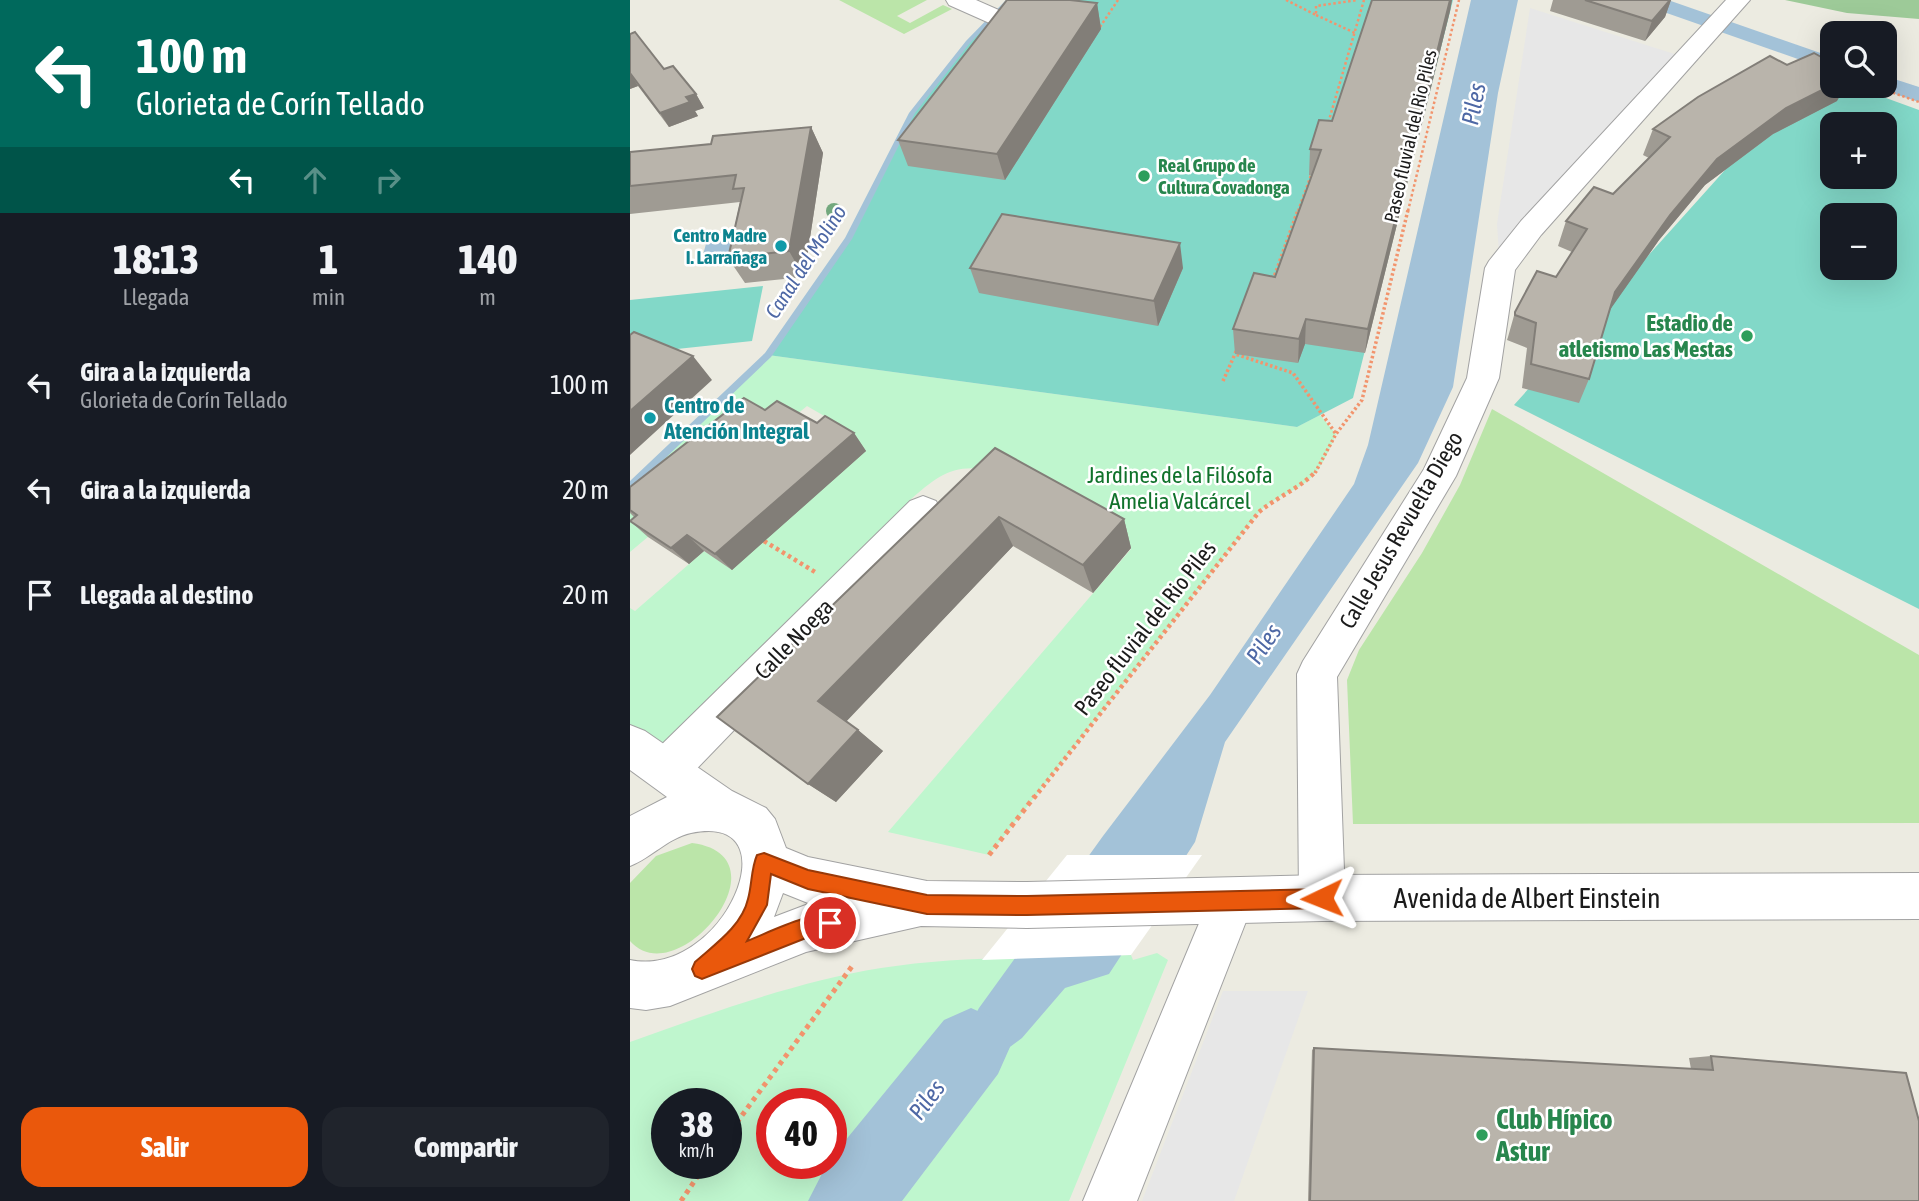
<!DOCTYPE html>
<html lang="es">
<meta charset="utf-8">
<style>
:root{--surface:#171b24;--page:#20242c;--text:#f1f3f6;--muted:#9ea1a6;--accent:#ea580c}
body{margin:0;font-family:"Asap Condensed",sans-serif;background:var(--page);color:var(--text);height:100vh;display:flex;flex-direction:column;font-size:26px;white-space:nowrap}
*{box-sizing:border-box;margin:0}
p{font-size:23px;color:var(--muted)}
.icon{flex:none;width:38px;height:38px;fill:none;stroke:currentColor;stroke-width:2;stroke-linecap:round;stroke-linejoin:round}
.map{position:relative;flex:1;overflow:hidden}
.side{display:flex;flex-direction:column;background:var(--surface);width:630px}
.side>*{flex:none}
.top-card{background:#00695c;color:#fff;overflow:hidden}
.controls{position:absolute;left:1190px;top:21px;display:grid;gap:14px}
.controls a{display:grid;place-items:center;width:77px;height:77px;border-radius:14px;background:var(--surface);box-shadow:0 7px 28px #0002;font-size:35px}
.speed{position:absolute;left:21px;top:1088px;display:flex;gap:14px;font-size:35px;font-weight:700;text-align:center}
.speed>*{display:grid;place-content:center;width:91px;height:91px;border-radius:50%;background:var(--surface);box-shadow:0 7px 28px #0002;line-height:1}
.speed small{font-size:18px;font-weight:400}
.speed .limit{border:10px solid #d22;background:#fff;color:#111}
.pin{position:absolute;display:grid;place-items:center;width:60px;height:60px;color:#fff;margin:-30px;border:4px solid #fff;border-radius:50%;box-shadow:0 2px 7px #0007}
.me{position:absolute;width:77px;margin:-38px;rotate:268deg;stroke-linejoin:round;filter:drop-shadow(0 0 5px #0008)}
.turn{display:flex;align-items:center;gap:24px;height:147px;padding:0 21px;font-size:32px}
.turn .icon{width:91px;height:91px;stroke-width:2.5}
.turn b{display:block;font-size:49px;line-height:60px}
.lanes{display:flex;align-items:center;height:66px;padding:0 21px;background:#0003;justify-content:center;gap:35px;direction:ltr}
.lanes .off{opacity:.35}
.eta{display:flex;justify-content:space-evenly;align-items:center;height:119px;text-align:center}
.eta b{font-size:42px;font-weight:800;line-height:49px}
.button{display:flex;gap:14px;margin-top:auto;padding:14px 21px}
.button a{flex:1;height:80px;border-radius:21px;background:var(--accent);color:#fff;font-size:28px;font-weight:800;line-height:80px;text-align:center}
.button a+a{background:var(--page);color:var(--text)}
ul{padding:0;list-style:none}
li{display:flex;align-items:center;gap:21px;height:105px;padding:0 21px}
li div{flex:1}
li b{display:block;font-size:26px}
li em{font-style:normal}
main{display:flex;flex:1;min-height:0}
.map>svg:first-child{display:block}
</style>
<main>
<section class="side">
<div class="top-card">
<div class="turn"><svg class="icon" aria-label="left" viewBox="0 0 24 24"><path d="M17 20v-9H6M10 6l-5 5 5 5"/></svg><div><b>100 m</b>Glorieta de Corín Tellado</div></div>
<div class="lanes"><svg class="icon" aria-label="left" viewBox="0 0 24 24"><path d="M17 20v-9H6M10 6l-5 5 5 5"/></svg><svg class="icon off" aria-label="ahead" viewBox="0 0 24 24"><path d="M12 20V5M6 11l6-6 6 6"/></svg><svg class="icon off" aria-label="right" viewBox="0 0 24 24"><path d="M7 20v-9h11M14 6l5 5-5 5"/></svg></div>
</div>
<div class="eta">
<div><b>18:13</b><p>Llegada</p></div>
<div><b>1</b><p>min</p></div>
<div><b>140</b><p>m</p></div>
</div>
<ul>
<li><svg class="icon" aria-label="left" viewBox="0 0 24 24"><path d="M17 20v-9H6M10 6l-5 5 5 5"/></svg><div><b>Gira a la izquierda</b><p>Glorieta de Corín Tellado</p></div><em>100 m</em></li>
<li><svg class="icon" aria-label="left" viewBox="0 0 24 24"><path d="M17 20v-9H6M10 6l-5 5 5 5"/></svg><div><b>Gira a la izquierda</b></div><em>20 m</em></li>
<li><svg class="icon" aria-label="arrive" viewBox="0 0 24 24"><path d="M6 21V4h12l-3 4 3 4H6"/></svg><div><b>Llegada al destino</b></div><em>20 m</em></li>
</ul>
<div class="button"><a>Salir</a><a>Compartir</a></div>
</section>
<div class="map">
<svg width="1289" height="1201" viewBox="0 0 1289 1201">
<rect width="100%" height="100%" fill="#ecebe1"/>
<path fill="#bbe5a9" d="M209,0h88l-30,16 13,7 33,-18 9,4 -48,25z
M862,409l427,246v168l-566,1 -6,-144 12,-30 63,-97 38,-68z
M62,843c99,13 -15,152 -62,98v-58l26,-27z"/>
<path fill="#9dca98" d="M1155,0h134v19l-72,-6z"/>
<path fill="#bff6ce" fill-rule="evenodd" d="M138,355l529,72 23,-12 16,19c-7,17 -15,36 -30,48 -16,12 -32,15 -47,30l-270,343 -101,-23 243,-283 -136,-78c-41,-9 -57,4 -86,30l14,10 -256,258 -37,-24v-137l5,3 69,-60 28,18 133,-118 -20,-23 -38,-22 -28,23 -145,87 21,15 -25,21v-66z
M527,953l11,7 -99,241h-439v-159c81,-29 165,-60 251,-74 81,-13 168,-10 250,-13l2,5zM37,1104h59v60h-59zM142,1104h59v60h-59z"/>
<path fill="#82d8c8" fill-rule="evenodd" d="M379,0h444l-100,398 -56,29 -529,-72 80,-116 64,-126 56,-70z
M1183,72l19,14h21l66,24v499l-405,-204zM1202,124h53v53h-53zM1202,215h53v53h-53z
M133,286l-11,55 -122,13v-54z"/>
<path fill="#e7e7e7" d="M900,8l157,50 -187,210 -3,-44z
M593,991h85l-74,210h-92z"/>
<path fill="#a3c2d8" d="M841,0h47l-20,93 -45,294 -35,76 -193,279 -30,100 -86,132 -44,14 -43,50 -100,74 57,-104 124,-172 107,-141 144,-211 14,-39z
M105,231l-7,29 -27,2 8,-29z"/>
<path fill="#fff" d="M437,855h135l-71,100 -149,5z"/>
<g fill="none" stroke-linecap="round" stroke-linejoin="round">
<path fill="#a3c2d8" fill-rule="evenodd" d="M376,0h6l-42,43 -55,70 -63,126 -81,118 -138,132 -3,1v-9l135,-128 80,-115 64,-125 57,-72z"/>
<path fill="#a3c2d8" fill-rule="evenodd" d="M1008,0h30l164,57v14l-191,-67z
M1255,76l34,11v15l-42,-14 -1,-2h9z"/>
<path fill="#a3c2d8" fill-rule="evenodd" d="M341,1008l27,12 12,27 -12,27 -96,127h-94l19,-37h4v-6l113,-138z"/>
<g stroke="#a2a2a2" stroke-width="2">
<path id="minor" d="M316,0h30l34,15 4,5 -4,5h-16l-45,-20z
M1096,0h24l-209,235 -26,35 -16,108 -43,98 -119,201 8,221 -7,16 -16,7 -16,-7 -7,-16 -2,-224 6,-13 121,-192 43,-91 18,-110 4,-7 32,-40z
M293,496l13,5 5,10 -5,10 -254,263 -15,6 -15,-6 -6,-15 6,-15 258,-253z
M601,878l16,7 7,16 -117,300h-54l132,-316z"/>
</g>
<g stroke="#a2a2a2" stroke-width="2">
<path id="tertiary" d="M0,725l15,6 87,60 34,17 9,11 11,29 22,9 119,24 100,1 295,-7 597,-2v46l-597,2 -295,7 -106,-2 -115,26 -136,54 -24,4 -16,-2v-48c94,19 165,-149 61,-127 -23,5 -40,25 -61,33v-50l37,-19 -37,-27zM153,893l25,10h3l-37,14z"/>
</g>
<path stroke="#f2946d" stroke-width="2.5" stroke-dasharray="2.5 2.5" stroke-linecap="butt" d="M656,0l30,15v-9l42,-6
M686,15l39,18
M470,27l18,-27
M1244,86l45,16
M697,127l37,-127
M668,211l13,-36
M778,211l51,-211"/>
<path stroke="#f2946d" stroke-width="3.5" stroke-dasharray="2.5 2.5" stroke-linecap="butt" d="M643,280l25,-70
M606,351l-1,3 58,19 43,61
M593,381l12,-27
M685,473l21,-39 26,-34 46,-190"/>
<path stroke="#f2946d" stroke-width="4.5" stroke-dasharray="3.5 3.5" stroke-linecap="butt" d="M134,541l51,31
M404,798l225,-286c18,-15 43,-25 57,-41"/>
<path stroke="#f2946d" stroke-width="5" stroke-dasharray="4.5 4.5" stroke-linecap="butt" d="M359,855l46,-59
M96,1137l127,-172
M51,1201l25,-37"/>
<use href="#minor" fill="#fff" fill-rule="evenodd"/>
<use href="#tertiary" fill="#fff" fill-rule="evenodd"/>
</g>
<circle fill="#73a87d" cx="204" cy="211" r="8"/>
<path fill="#9f9b93" d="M742,0h80l-2,11 -85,342 -60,-9 -7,19 -63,-9 -2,-25 42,-52 37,-102h-3l1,-26 22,-28z
M923,0h118l-6,17 -20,24 -95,-30z
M467,3l4,26 -96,151 -97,-14 -10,-26z
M0,34l34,35 32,25 8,14 -9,3 3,5 -29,11 -31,-41 -8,3z
M1157,65l50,36 -64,33 -68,51 -46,55 -49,69 -21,70 -10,24 -57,-15 5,-40 -20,-8 1,-3 7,-25 41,-35 16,-25 -14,-6 8,-25 47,-27 36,-36 -6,-3 10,-26z
M181,127l12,26 -19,124 -59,6 -17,-25 12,-56 -110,12v-62l81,-8z
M340,268h213l-25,58 -179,-33z
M135,410l89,23 12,18 -134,119 -28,-19 -15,13 -41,-27 -18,-16 4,-4 -4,-4v-26z
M365,448l129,71 7,29 -38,45 -80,-47 -167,175 12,9 25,21 -47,51 -28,-18z
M684,1048l377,21 -2,-11 22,-2 208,145h-611l4,-151z"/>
<path fill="#827e78" d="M820,0h2l-2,11 -85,342 3,-24z
M1040,0h1l-6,17 -20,24 7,-20z
M467,3l4,26 -96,151 -8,-26z
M0,73l8,13 -8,3z
M1202,85l14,1 -9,15 -64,33 -68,51 -46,55 -54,77 10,-25 55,-77 47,-56 69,-51z
M66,94l8,14 -9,3 3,5 -29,11 -9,-14 26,-16z
M181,127l12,26 -19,124 -15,-26z
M550,243l3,25 -25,58 -4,-25z
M676,319l-1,25 -7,19 1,-24z
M63,356l19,24 -82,75v-44z
M224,433l12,18 -134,119 -17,-16z
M369,517l14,29 -169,178 -26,-23z
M494,519l7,29 -38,45 -10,-28z
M57,535l17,16 -15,13 -18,-16z
M228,730l25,21 -47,51 -28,-18z"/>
<path fill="#b9b4ab" stroke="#827e78" stroke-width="2" d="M377,0h63l27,3 -100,151 -99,-14z
M742,0h78l-82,329 -62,-10 -7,20 -66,-10 21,-56 21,4 46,-127 -11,-1 9,-29 13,1z
M955,0h85l-18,21z
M5,32l29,37 9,-3 23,28 -10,3 4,5 -30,11 -30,-40v-39z
M1184,53l18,10v22l-46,23 -69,51 -47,56 -55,77 -26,87 -58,-15 5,-41 -21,-8v-3l22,-41 19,6 31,-48 -21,-8 28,-34 19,7 57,-57 -17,-8 45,-32 72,-41 17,9z
M181,127l-22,124 -61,7 16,-70 -11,1 3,-14 -106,11v-34l81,-8 2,-8z
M372,214l178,29 -26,58 -184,-33z
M4,332l59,24 -63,55v-76z
M114,398l21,12 12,-9 40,22 8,-7 29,17 -139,121 -28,-19 -16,13 -41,-27 7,-6 -7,-5v-23z
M365,448l129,71 -41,46 -84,-48 -181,184 40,29 -50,54 -91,-67z
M684,1048l399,22 -2,-14 195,17 13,48v80h-609z"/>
<path fill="#ea580c" stroke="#983908" stroke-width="2" d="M134,853l44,17 119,25 100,1 295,-7 7,3 3,6 -3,7 -7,3 -295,7 -100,-1 -119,-25 -37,-15 -4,31 -20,36c21,-8 69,-33 90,-25l3,7 -3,7 -31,8 -104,41 -7,-3 -3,-7 3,-7c19,-17 47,-36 53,-63 4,-14 3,-30 9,-44z"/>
<g fill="#2e9e5b" stroke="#fff" stroke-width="2.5">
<circle cx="514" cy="176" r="7"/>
<circle cx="1117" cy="336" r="7"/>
<circle cx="852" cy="1135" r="7"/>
</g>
<g fill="#0f9aa8" stroke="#fff" stroke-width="2.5">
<circle cx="151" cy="246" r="7"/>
<circle cx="20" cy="418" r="7"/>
</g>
<g text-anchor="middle" stroke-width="5" stroke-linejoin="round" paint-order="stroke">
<g font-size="19" fill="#1b1b1b" stroke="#fff">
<text transform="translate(780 136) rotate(-77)" y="7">Paseo fluvial del Rio Piles</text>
</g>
<g font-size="19" font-weight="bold" fill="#27864d" stroke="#fff" text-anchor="start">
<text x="528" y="172">Real Grupo de<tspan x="528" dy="22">Cultura Covadonga</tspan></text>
</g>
<g font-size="19" font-weight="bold" fill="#0d838f" stroke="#fff" text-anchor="end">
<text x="137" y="242">Centro Madre<tspan x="137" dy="22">I. Larrañaga</tspan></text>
</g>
<g font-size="21" font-style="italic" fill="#4e68a5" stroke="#fff">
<text transform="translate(176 262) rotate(-57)" y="7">Canal del Molino</text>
</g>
<g font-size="23" font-weight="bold" fill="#27864d" stroke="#fff" text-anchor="end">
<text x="1103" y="331">Estadio de<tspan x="1103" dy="26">atletismo Las Mestas</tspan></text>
</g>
<g font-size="23" font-weight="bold" fill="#0d838f" stroke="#fff" text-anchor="start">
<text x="34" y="413">Centro de<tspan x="34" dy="26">Atención Integral</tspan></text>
</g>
<g font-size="23" fill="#10722b" stroke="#fff">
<text x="550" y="483">Jardines de la Filósofa<tspan x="550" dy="26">Amelia Valcárcel</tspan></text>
</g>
<g font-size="23" fill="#1b1b1b" stroke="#fff">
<text transform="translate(771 530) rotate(-60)" y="8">Calle Jesus Revuelta Diego</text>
<text transform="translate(515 628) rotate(-52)" y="8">Paseo fluvial del Rio Piles</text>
<text transform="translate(164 639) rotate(-46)" y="8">Calle Noega</text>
</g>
<g font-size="24" font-style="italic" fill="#4e68a5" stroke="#fff">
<text transform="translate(844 104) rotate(-79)" y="8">Piles</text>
<text transform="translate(634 644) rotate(-56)" y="8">Piles</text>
<text transform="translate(297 1100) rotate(-53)" y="8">Piles</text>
</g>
<g font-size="28" fill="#1b1b1b" stroke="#fff">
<text x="897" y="908">Avenida de Albert Einstein</text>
</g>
<g font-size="28" font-weight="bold" fill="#27864d" stroke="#fff" text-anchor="start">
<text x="866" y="1129">Club Hípico<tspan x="866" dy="32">Astur</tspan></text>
</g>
</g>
</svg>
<div class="controls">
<a><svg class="icon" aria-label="search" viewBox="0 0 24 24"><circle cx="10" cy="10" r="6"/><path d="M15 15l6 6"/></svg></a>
<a>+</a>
<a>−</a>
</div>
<div class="speed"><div>38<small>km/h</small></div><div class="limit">40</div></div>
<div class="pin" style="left:200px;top:923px;background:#d93025"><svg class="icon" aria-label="arrive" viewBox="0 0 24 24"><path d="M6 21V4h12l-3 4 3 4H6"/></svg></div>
<svg class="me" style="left:692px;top:898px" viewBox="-20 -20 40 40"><path d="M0-17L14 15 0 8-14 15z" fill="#ea580c" stroke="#fff" stroke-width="4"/></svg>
</div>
</main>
